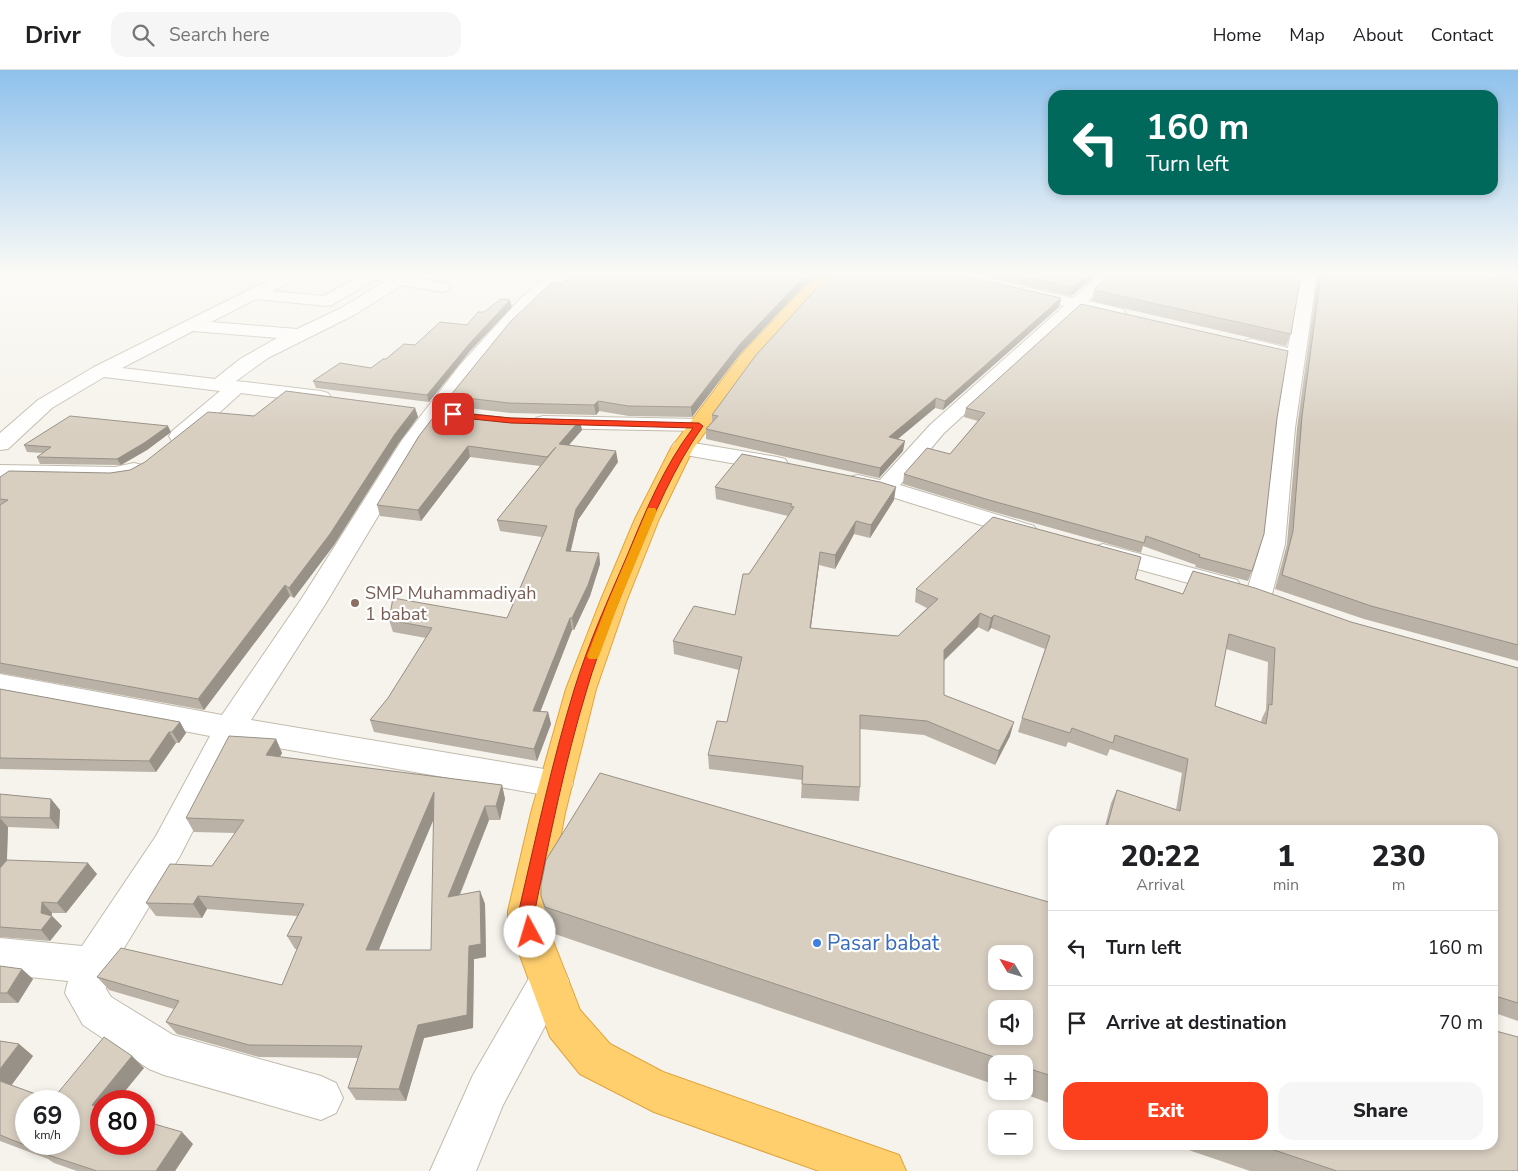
<!DOCTYPE html>
<meta charset="utf-8">
<style>
:root{--surface:#fff;--page:#f6f6f6;--text:#202124;--muted:#757577;--line:#e0e0e0;--accent:#fc3f1d}
body{margin:0;font-family:"Nunito Sans",sans-serif;background:var(--page);color:var(--text);height:100vh;display:flex;flex-direction:column;font-size:19px;white-space:nowrap}
*{box-sizing:border-box;margin:0}
p{font-size:16px;color:var(--muted)}
.icon{flex:none;width:28px;height:28px;fill:none;stroke:currentColor;stroke-width:2;stroke-linecap:round;stroke-linejoin:round}
.map{position:relative;flex:1;overflow:hidden}
.side{position:absolute;left:1048px;top:755px;width:450px;height:325px;display:flex;flex-direction:column;background:var(--surface);border-radius:15px;box-shadow:0 2px 8px #0003}
.side>*{flex:none}
.top-card{position:absolute;left:1048px;top:20px;width:450px;height:105px;border-radius:15px;box-shadow:0 2px 8px #0003;background:#00695c;color:#fff;overflow:hidden}
.needle{width:32px;rotate:308deg}
.buttons{position:absolute;left:988px;top:875px;display:grid;gap:10px}
.buttons a{display:grid;place-items:center;width:45px;height:45px;border-radius:10px;background:var(--surface);box-shadow:0 2px 8px #0003;font-size:25px}
.speed{position:absolute;left:15px;top:1020px;display:flex;gap:10px;font-size:25px;font-weight:700;text-align:center}
.speed>*{display:grid;place-content:center;width:65px;height:65px;border-radius:50%;background:var(--surface);box-shadow:0 2px 8px #0003;line-height:1}
.speed small{font-size:12px;font-weight:400}
.speed .limit{border:8px solid #d22;background:#fff;color:#111}
.pin{position:absolute;display:grid;place-items:center;width:42px;height:42px;color:#fff;margin:-21px;border-radius:10px;box-shadow:0 2px 8px #0006}
.me{position:absolute;width:55px;margin:-28px;rotate:354deg;stroke-linejoin:round;filter:drop-shadow(0 0 4px #0008)}
.turn{display:flex;align-items:center;gap:18px;height:105px;padding:0 15px;font-size:22px}
.turn .icon{width:65px;height:65px;stroke-width:2.5}
.turn b{display:block;font-size:35px;line-height:42px}
.eta{display:flex;justify-content:space-evenly;align-items:center;height:85px;text-align:center}
.eta b{font-size:30px;font-weight:800;line-height:35px}
.action{display:flex;gap:10px;margin-top:auto;padding:10px 15px}
.action a{flex:1;height:58px;border-radius:15px;background:var(--accent);color:#fff;font-size:20px;font-weight:800;line-height:58px;text-align:center}
.action a+a{background:var(--page);color:var(--text)}
ul{padding:0;list-style:none}
li{display:flex;align-items:center;gap:15px;height:75px;padding:0 15px;border-top:1px solid var(--line)}
li div{flex:1}
li b{display:block;font-size:19px}
li em{font-style:normal}
header{display:flex;align-items:center;gap:30px;box-sizing:border-box;height:70px;padding:0 25px;background:var(--surface);border-bottom:1px solid var(--line)}
header strong{font-size:24px}
nav{display:flex;gap:28px;margin-inline-start:auto;font-size:18px}
.search{width:350px;height:45px;background:var(--page);display:flex;align-items:center;gap:12px;box-sizing:border-box;padding:0 18px;border-radius:15px;color:var(--muted);font-size:19px}
.map>svg:first-child{display:block}
</style>
<header>
<strong>Drivr</strong>
<div class="search"><svg class="icon" aria-label="search" viewBox="0 0 24 24"><circle cx="10" cy="10" r="6"/><path d="M15 15l6 6"/></svg>Search here</div>
<nav><a>Home</a><a>Map</a><a>About</a><a>Contact</a></nav>
</header>
<div class="map">
<svg width="1518" height="1101" viewBox="0 0 1518 1101">
<rect width="100%" height="100%" fill="#f6f3ec"/>
<g fill="none" stroke-linecap="round" stroke-linejoin="round">
<g stroke="#c2bbae" stroke-width="2">
<path id="minor" d="M281,204h20l-2,3 -27,14 51,5 42,-22 8,1 1,-1h15l53,8 6,2 2,3 -2,3 -6,2 -40,-7 -48,30 -86,43 -32,23 85,10 7,2 3,4 -3,4 -7,2 -80,-10 -53,48 -8,1 -8,-1 -3,-5 3,-5 48,-40 -116,-14 -52,31 -44,41 -8,1v-17l38,-33 56,-33zM374,210l10,2 -43,26 -44,21 -86,-7 45,-23 70,7 6,-1zM193,261l84,7 -37,21 -25,20 -93,-11z
M549,204h17l-33,32 -59,67 -54,73 -94,157 -75,117 305,51 12,4 5,9 -5,9 -12,4 -317,-56 -59,115 -70,115 -4,18 5,8 62,38 148,41 15,7 7,15 -7,15 -15,7 -157,-45 -15,-6 -66,-44 -18,-32 3,-12 -68,-7v-36l82,8 74,-110 54,-100 -210,-40v-22l222,41 80,-117 100,-158 58,-75 61,-67z
M1100,204h17l-29,27 35,8 3,4 -3,4 -6,1 -37,-9 -136,124 -44,52 134,41 3,5 -3,5 -9,2 -9,-2 -137,-43 -29,-6 -3,-5 3,-5 8,-2 22,5 50,-55 134,-119 -45,-11 -2,-3 2,-3 6,-2 48,11z
M1301,204h16l-22,154 -10,116 -13,50 -4,6 -9,2 -9,-2 -4,-6 15,-50 14,-116 12,-70 -41,-10 -3,-4 3,-4 6,-1 36,9z
M543,346l156,3 7,2 3,4 -3,4 -7,2 -156,-3 -7,-2 -3,-4 3,-4z
M682,371l95,16 8,2 3,5 -3,5 -8,2 -103,-18 -3,-5 3,-5z
M134,393l8,2 3,5 -3,5 -16,5 -126,-1v-14l115,2z
M1103,474l134,36 4,6 -4,6 -9,2 -134,-37 -4,-5 4,-5z
M549,892l14,6 6,13 -66,124 -27,66h-46l43,-96 62,-107z"/>
</g>
<g stroke="#e0a43c" stroke-width="2">
<path id="highway" d="M823,204h17l-26,22 -59,67 -62,86 -34,70 -33,83 -30,87 -31,124 -19,98v12l34,87 30,34 53,28 236,83 7,16h-87l-165,-59 -74,-38 -30,-37 -42,-114v-12l23,-98 35,-124 34,-87 35,-83 36,-71 70,-93 61,-65z"/>
</g>
<use href="#minor" fill="#fff" fill-rule="evenodd"/>
<use href="#highway" fill="#ffcf6e" fill-rule="evenodd"/>
</g>
<path fill="#bab2a6" fill-rule="evenodd" d="M574,204h246l-19,15 -61,65 -48,63 -63,-1 -30,-5 -3,4 -85,-2 -59,-7 -2,-10 112,-112z
M972,204h125l-26,22z
M1318,204h168l5,5h7l-5,-5h25v387l-154,-42 -89,-30 12,-45 10,-116z
M1094,220l197,44 -5,12 -194,-45z
M1061,228l-2,9 -116,103 -8,-2 -37,31 5,12 -24,27 -173,-39v-10l6,-7v-7z
M1081,234l171,267 -4,10 -53,-14 1,-2 -53,-19 -2,7 -154,-43 -84,-26 1,-10 46,-20 28,-33 -14,-4 2,-9z
M512,237l-42,44 -41,51 -113,-14 -3,-7 58,-13 15,-9 29,-14 52,-20 17,-13z
M415,338l3,9 -20,27 -64,101 -40,53 -4,-2 -86,114 -204,-37v-196l110,-4 20,-3 124,-54z
M582,360l-13,15 49,17 -40,58 -8,32 29,1 1,11 -10,32 -16,34h-2l-32,81 8,1 3,12 -14,37 -163,-29 -4,-12 18,-22 38,-60 -33,-6 -4,-12 118,-2 35,-81 -42,-6 -3,-11 43,-54 -70,-9 -49,64 -41,-5 -3,-11 42,-69z
M171,362l-24,18 -26,15 -81,-1 -3,-7 6,-4 -16,-1 -3,-7z
M715,417l179,13 -24,38 -16,-4 -19,35 -16,-4 -8,63 87,8 29,-28 -12,-6 1,-13 219,-10 48,15 168,28 167,46v353l-26,-9v-182h-388l7,-27 6,-13 59,20 6,-37 -72,-24 -3,7 -39,-14 -2,5 -48,-15 4,-14 23,-69 -54,-21 -3,4 -10,-5 -34,34v34l66,41 -15,29 -71,-30 -64,-6v58l-1,14 -58,-3 1,-18 -93,-11 -1,-14 19,-33 12,-52 -65,-16 -1,-13 62,-26 14,-41 39,-58 -72,-17zM1226,579l42,13 -2,48 -4,8 -1,4 -46,-16z
M0,619l180,33 6,11 -7,10h-3l-20,29 -156,-3z
M276,669l6,14 -2,4 222,28 3,14 -5,21h-11l-29,75 20,-4 5,13 1,53 -12,2 -1,69 -49,10 -18,63 -50,-1 -8,-12 10,-30 -99,-1 -82,-23 -11,-12 8,-13 -65,-19 -12,-13 185,8 15,-36h-2l-8,-13 10,-20 -90,-7 -5,9 -46,-2 -10,-13 66,-37 23,-33 -41,-1 -8,-14zM434,749l-3,131h-52l11,-28z
M0,724l51,5 9,11 -1,19 -51,-2 -1,33 90,14 -31,39h-14v3l10,10 -12,15 -50,-4z
M541,826l511,7v201l-36,-13h8v-27h-28v21l-444,-152 -4,-10z
M0,896l33,13 -15,24h-18z
M0,971l19,3 14,12 -22,29 41,15 80,-44 12,12 -43,33v43h92l-18,27h-98l-23,-8 -6,-4 -48,-18z
M1174,1075h318l26,26h-268z"/>
<path fill="#979187" d="M810,204h10l-19,15 -61,65 -48,63 -1,-10 49,-63 61,-64z
M1090,204h7l-26,22 2,-9z
M1061,228l-2,9 -116,103 2,-9z
M510,230l2,7 -42,44 -41,51 -2,-7 42,-51z
M936,328l-1,10 -47,39 1,-10z
M598,331l1,10 -3,4 -2,-10z
M415,338l3,9 -20,27 -64,101 -40,53 -5,-10 106,-154z
M580,350l2,10 -21,24 -2,-10z
M168,356l3,6 -24,18 -26,15 -4,-6z
M905,371l-2,10 -24,27 1,-10z
M468,376l2,11 -49,64 -3,-11z
M616,381l2,11 -40,58 -10,43 -2,-12 10,-42z
M896,417l-2,13 -24,38 1,-13z
M856,451l-2,13 -19,35v-14z
M820,482l-1,13 -10,76 1,-13z
M599,483l1,11 -10,32 -16,34 -2,-12z
M285,515l5,11 -86,114 -6,-11z
M980,543l-2,14 -37,36 3,-13z
M994,545l-3,13 -3,4 3,-14z
M570,548l2,12 -36,93 -3,-12z
M548,642l3,12 -14,37 -3,-12z
M180,652l6,11 -7,10 -7,-11z
M1014,652l-4,14 -15,29 4,-14z
M169,662l7,11 -20,29 -7,-11z
M276,669l6,14 -9,15 -7,-13z
M502,715l3,14 -5,21 -4,-14z
M434,722l5,14 -66,157 -7,-13z
M51,729l9,11 -1,19 -9,-11z
M485,736l4,14 -36,91 -5,-14z
M0,748l8,9 -2,56 -6,-7z
M88,793l9,11 -31,39 -9,-10z
M480,821l5,13 1,53 -12,2 -1,69 -49,10 -18,63 -7,-12 19,-64 51,-79z
M198,826l9,13 -5,9 -9,-14z
M42,832l10,11 -1,4 1,-1 10,10 -12,15 -9,-11v-17z
M22,899l11,10 -15,24 -11,-10z
M19,974l14,12 -25,34 -8,-6v-15z
M132,986l12,12 -27,33h-16v12l-9,-8z
M182,1062l11,12 -18,27h-19z"/>
<path fill="#d8cfc1" stroke="#979187" fill-rule="evenodd" d="M574,204h236l-9,6 -61,64 -49,63 -63,-1 -30,-5 -4,4 -85,-2 -59,-7 60,-74 41,-39 11,1z
M834,204h121l106,24 -116,103 -9,-3 -47,39 16,4 -25,27 -174,-39 12,-13 -6,-1 44,-60 60,-66z
M1011,204h79l-17,13z
M1111,204h190l-10,60 -197,-44z
M1321,204h165l5,5h13l4,-5h10v371l-147,-39 -89,-31 11,-44 9,-115z
M501,229l9,1 -41,44 -42,51 -114,-14 27,-18 31,5 12,-9h3l18,-15 11,1 25,-23 27,3 11,-13h6z
M1081,234l207,47 -11,67 -13,116 -12,37 -53,-14 1,-2 -54,-19 -2,7 -155,-43 -85,-26 23,-26 23,6 35,-41 -19,-5z
M286,321l129,17 -20,26 -65,100 -41,54 -4,-3 -87,114 -198,-36v-158l8,-5 -8,-1v-22l9,-6 101,2 20,-3 15,-8 63,-50 46,4z
M439,340l70,8 71,2 -21,24 57,7 -40,58 -10,42 33,2 -11,32 -16,33h-2l-37,93 15,1 -14,37 -164,-29 18,-22 44,-70 -43,-8 4,-22 114,20 40,-92 -50,-6 59,-73 -9,10 -79,-11 -50,64 -41,-5 42,-69z
M70,346l98,10 -24,17 -27,16 -80,-2 14,-10 -27,-2z
M742,384l138,28 16,5 -25,38 -15,-4 -21,34 -15,-3 -10,76 88,8 40,-37 -22,-10 77,-72 148,40 -6,22 48,15 10,-23 62,17 96,34 167,46v335l-26,-8v-165h-386l11,-40 63,21 8,-52 -73,-24 -2,8 -41,-15 -2,5 -48,-15 28,-82 -56,-21 -3,3 -11,-5 -36,37v45l70,27 -15,29 -72,-30 -67,-6v72l-58,-3 1,-18 -95,-11 9,-34 10,1 15,-65 -69,-16 21,-35 41,9 8,-41h6l45,-67 -4,-1 2,-2 -77,-17zM1229,564l46,14 -3,57 -3,-1 -3,20 -51,-18z
M0,619l180,33 -8,10h-3l-20,29 -149,-3z
M229,666l47,3 -10,16 236,30 -6,21h-11l-37,91 32,-6 1,53 -12,2 -2,69 -49,10 -19,64 -51,-1 14,-42 -113,-1 -83,-23 13,-21 -82,-24 24,-29 161,37 20,-48 -15,-1 17,-32 -106,-8 -5,8 -47,-1 24,-39 42,2 32,-46 -58,-2zM434,722l-3,158h-65z
M600,703l452,130v173l-28,-9v-3h-9l-470,-157 -4,-11v-11l5,-25zM996,884h28v27h-28zM996,939h28v27h-28z
M0,724l51,5 -1,19 -50,-1z
M7,790l81,3 -31,40 -15,-1 -1,11 11,3 -11,14 -41,-3v-59z
M0,896l22,3 -15,24h-7z
M1492,960l26,7v134h-181l-78,-26h233z
M104,967l28,19 -40,49 9,3v36h43v-23l38,11 -26,39h-59l-58,-19 1,-1 -40,-16v-54l52,19zM26,1031h43v43h-43z
M0,971l19,3 -19,25z"/>
<linearGradient id="sky" x2="0" y2="1"><stop stop-color="#8fc1ec"/><stop offset="0.57" stop-color="#fbfaf6"/><stop offset="1" stop-color="#fbfaf6" stop-opacity="0"/></linearGradient>
<rect width="1518" height="358" fill="url(#sky)"/>
<path fill="#fc3f1d" stroke="#a42913" d="M450,342l61,6 188,5 4,3c-29,41 -49,88 -68,135 -17,42 -35,84 -48,128 -22,72 -37,147 -52,221v12l3,10 -2,5 -6,3 -6,-3c-4,-9 -5,-17 -5,-27 17,-73 33,-148 55,-220 14,-46 34,-90 53,-134 18,-44 37,-90 66,-128l-182,-5 -58,-6 -3,-1z"/>
<path fill="#f59e0b" d="M648,438h7l2,3 -38,91 -20,54 -2,3h-8l-2,-3 21,-54z"/>
<circle fill="#8d6e63" stroke="#fff" stroke-width="2" cx="355" cy="533" r="5"/>
<circle fill="#3f7fe0" stroke="#fff" stroke-width="2" cx="817" cy="873" r="5"/>
<g text-anchor="middle" stroke-width="4.5" stroke-linejoin="round" paint-order="stroke">
<g font-size="18" fill="#785e54" stroke="#fff" text-anchor="start">
<text x="365" y="529">SMP Muhammadiyah<tspan x="365" dy="21">1 babat</tspan></text>
</g>
<g font-size="21" fill="#366cbe" stroke="#fff" text-anchor="start">
<text x="827" y="880">Pasar babat</text>
</g>
</g>
</svg>
<div class="buttons">
<a><svg class="needle" viewBox="-14 -14 28 28"><path d="M0-13l5 13h-10z" fill="#e53935"/><path d="M0 13l5-13h-10z" fill="#757577"/></svg></a>
<a><svg class="icon" aria-label="sound" viewBox="0 0 24 24"><path d="M4 9h4l5-4v14l-5-4H4zM17 9q2 3 0 6"/></svg></a>
<a>+</a>
<a>−</a>
</div>
<div class="speed"><div>69<small>km/h</small></div><div class="limit">80</div></div>
<div class="pin" style="left:453px;top:344px;background:#d93025"><svg class="icon" aria-label="arrive" viewBox="0 0 24 24"><path d="M6 21V4h12l-3 4 3 4H6"/></svg></div>
<svg class="me" style="left:530px;top:862px" viewBox="-20 -20 40 40"><circle r="19" fill="#fff"/><path d="M0-13L10 11 0 6-10 11z" fill="#fc3f1d"/></svg>
<div class="top-card">
<div class="turn"><svg class="icon" aria-label="left" viewBox="0 0 24 24"><path d="M17 20v-9H6M10 6l-5 5 5 5"/></svg><div><b>160 m</b>Turn left</div></div>
</div>
<section class="side">
<div class="eta">
<div><b>20:22</b><p>Arrival</p></div>
<div><b>1</b><p>min</p></div>
<div><b>230</b><p>m</p></div>
</div>
<ul>
<li><svg class="icon" aria-label="left" viewBox="0 0 24 24"><path d="M17 20v-9H6M10 6l-5 5 5 5"/></svg><div><b>Turn left</b></div><em>160 m</em></li>
<li><svg class="icon" aria-label="arrive" viewBox="0 0 24 24"><path d="M6 21V4h12l-3 4 3 4H6"/></svg><div><b>Arrive at destination</b></div><em>70 m</em></li>
</ul>
<div class="action"><a>Exit</a><a>Share</a></div>
</section>
</div>
